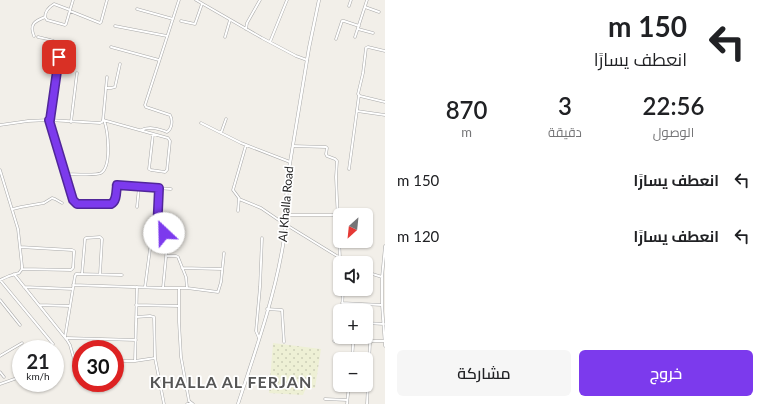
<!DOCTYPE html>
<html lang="ar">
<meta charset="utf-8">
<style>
:root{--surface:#fff;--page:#f6f6f6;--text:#202124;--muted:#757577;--accent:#7c3aed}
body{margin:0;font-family:Lato,Cairo,sans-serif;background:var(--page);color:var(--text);direction:rtl;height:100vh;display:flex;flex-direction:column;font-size:15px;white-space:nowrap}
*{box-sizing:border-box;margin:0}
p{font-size:13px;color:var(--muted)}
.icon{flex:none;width:22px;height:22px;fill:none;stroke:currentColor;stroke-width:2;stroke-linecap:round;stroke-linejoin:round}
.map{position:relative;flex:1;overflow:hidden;direction:ltr}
.details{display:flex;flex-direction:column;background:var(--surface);width:380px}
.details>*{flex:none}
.banner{background:#fff;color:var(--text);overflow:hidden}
.needle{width:26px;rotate:207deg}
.controls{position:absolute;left:333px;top:208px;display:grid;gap:8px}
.controls a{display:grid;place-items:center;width:40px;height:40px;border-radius:6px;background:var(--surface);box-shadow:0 1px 3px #0004;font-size:20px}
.speed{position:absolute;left:12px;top:340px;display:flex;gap:8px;font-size:20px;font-weight:700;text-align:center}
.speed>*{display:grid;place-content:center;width:52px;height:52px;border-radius:50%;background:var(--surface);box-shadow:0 1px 3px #0004;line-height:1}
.speed small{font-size:10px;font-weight:400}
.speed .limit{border:6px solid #d22;background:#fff;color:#111}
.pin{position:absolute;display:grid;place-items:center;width:34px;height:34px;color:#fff;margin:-17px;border-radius:8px;box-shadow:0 2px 6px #0006}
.me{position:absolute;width:44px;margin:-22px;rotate:336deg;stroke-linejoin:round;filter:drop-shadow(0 0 3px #0008)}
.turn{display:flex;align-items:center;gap:14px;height:84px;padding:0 12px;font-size:18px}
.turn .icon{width:52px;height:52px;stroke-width:2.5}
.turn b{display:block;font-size:28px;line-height:34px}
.eta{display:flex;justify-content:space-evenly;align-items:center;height:68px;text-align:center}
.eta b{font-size:24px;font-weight:600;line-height:28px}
.button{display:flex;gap:8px;margin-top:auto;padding:8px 12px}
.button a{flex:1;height:46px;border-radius:6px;background:var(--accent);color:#fff;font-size:16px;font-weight:600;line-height:46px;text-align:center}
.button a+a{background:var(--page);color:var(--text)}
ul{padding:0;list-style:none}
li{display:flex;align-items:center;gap:12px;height:56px;padding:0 12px}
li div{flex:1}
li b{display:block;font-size:15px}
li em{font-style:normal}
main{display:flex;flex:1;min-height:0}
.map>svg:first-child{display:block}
</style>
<main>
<section class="details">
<div class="banner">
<div class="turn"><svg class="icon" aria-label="left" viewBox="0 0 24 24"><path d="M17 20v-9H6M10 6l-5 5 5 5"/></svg><div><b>150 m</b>انعطف يسارًا</div></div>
</div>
<div class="eta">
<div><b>22:56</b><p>الوصول</p></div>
<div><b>3</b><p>دقيقة</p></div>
<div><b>870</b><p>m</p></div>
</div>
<ul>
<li><svg class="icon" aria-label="left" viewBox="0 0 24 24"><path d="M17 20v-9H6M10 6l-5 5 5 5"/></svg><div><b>انعطف يسارًا</b></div><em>150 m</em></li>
<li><svg class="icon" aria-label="left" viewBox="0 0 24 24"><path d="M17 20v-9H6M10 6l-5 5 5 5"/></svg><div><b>انعطف يسارًا</b></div><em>120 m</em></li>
</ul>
<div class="button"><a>خروج</a><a>مشاركة</a></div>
</section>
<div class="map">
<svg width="385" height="404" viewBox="0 0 385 404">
<defs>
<pattern id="farmland-dots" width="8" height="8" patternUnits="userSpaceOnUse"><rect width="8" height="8" fill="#eef0d5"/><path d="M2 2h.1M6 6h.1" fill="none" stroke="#ccceb7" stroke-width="1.8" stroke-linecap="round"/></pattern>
</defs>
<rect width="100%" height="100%" fill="#f2efe9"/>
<path fill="url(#farmland-dots)" d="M273,343l48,6 -6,39h-9l-3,7 -34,-2z"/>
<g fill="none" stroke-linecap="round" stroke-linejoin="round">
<g stroke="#a9a9a9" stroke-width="3">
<path id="minor" d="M196,0l66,38 34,18 11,4
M349,6l2,-6
M365,7l14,5
M137,9l36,10
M70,10l-16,-6c-5,3 -9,7 -9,13l2,3 18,5 1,-1 7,-24
M70,11l30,12 1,-1 6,-22
M181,21l14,3 7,-20
M115,26l52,10
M246,29l1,-6 13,-23
M358,29l15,4
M34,36c-5,-12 1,-15 11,-19
M38,37c7,2 19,2 22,11l-10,72
M225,37l5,-17
M355,37l12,-37
M336,39l6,-18h2l15,5
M270,42l17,-42
M111,47l48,13
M385,51l-17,-4 -2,1 -3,25 -5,21 2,2 25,6
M106,88h5l4,-1 5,-23
M357,111l28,4
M49,120l24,80 4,5 34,-1c6,-3 5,-12 6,-19
M103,120l4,-43
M71,122l6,-49
M201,123l40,20 49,19
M0,125l28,-4 21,-1 51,3 2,-1 1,-2 65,18 2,3 -3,29 -2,2 -14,-2 -2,-1 4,-35
M141,130c9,-4 18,-1 26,2 5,-3 6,-12 3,-17l-24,-8 -1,-2 34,-105
M221,133l5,-14
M293,146l33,1 1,1 -1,6 1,2 8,3 2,2 -1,16 1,23 3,58
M349,169l10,-74
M0,170l18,59 4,37v3l-3,4 -10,3 -9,4
M66,174c7,0 30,2 35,-1 11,-7 7,-42 3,-53
M113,185l58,4
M239,199l22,9 19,13 57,35 14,7
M137,207l2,-20
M13,209l8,-2 23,-4 8,-5 3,1 7,4
M238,211l1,-13 -6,-8 13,-45
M286,215h51
M157,233l2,-45
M20,247l52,3 2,1v2l-1,15 -2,2 -49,-1
M182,268l40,1
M366,272l16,5v28l3,41
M14,274l53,66 3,5 4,14 7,1
M82,274l3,-35 1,-1 14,-1 2,2 -2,35
M382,277l3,-31
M0,280l53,64
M73,285l90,3h24l-1,-11 -8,-20 -2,-1h-10
M24,287l49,2
M145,287l7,-53c4,-2 11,-2 16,0v2l-5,52
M179,288v34l2,35 8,44 4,3
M187,288l31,4 3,-10 3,-29
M0,300l20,25
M342,303l40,2
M39,305l31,1
M136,305l43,1
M267,309l15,1 2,32
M342,311l1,-22
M366,323l18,1
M65,337l10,-61 1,-2 46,1
M67,338l69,2
M259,338l-3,-7 4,-44 2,-49
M358,340l13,1
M334,341l18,1 1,1v3l-1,13
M0,356l22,-13
M155,358l9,46
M115,361h20l20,-3 -1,-41 -4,-1 -14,1
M135,361l2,-74
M0,372l4,5
M0,384l20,-7
M325,399l22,1
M187,404h5
M347,404l2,-19
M367,404l3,-61 2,-2h12"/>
</g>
<g stroke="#a9a9a9" stroke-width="3.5">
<path id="tertiary" d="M238,404c17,-52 36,-105 45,-159 4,-23 2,-47 5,-70l21,-127 10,-48"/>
</g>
<use href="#minor" stroke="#fff" stroke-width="2"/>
<use href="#tertiary" stroke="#fff" stroke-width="2.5"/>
</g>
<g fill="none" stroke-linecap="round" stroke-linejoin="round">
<g stroke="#51269a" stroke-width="10">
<path id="route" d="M59,57l-9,63h-1l24,80 4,4h34c6,-3 5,-12 6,-19l42,3 -2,45h7"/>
</g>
<use href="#route" stroke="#7c3aed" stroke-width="7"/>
</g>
<g text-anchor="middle" stroke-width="3.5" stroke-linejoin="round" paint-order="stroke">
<g font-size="12" fill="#222" stroke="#fff">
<text transform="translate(286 204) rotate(-85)" y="4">Al Khalla Road</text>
</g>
<g font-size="16" font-weight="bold" letter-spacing="1" fill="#555" stroke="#fff">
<text x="231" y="388">KHALLA AL FERJAN</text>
</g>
</g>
</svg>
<div class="controls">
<a><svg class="needle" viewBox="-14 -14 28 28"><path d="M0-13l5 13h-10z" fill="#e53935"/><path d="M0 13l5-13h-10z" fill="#757577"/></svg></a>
<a><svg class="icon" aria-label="sound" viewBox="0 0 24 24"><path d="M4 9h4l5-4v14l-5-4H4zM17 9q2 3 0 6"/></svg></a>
<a>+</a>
<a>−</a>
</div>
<div class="speed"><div>21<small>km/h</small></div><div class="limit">30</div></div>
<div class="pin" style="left:59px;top:57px;background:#d93025"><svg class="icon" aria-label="arrive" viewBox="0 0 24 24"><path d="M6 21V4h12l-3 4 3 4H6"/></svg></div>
<svg class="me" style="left:164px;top:233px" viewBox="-20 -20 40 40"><circle r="19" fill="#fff"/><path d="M0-13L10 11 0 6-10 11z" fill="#7c3aed"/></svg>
</div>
</main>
